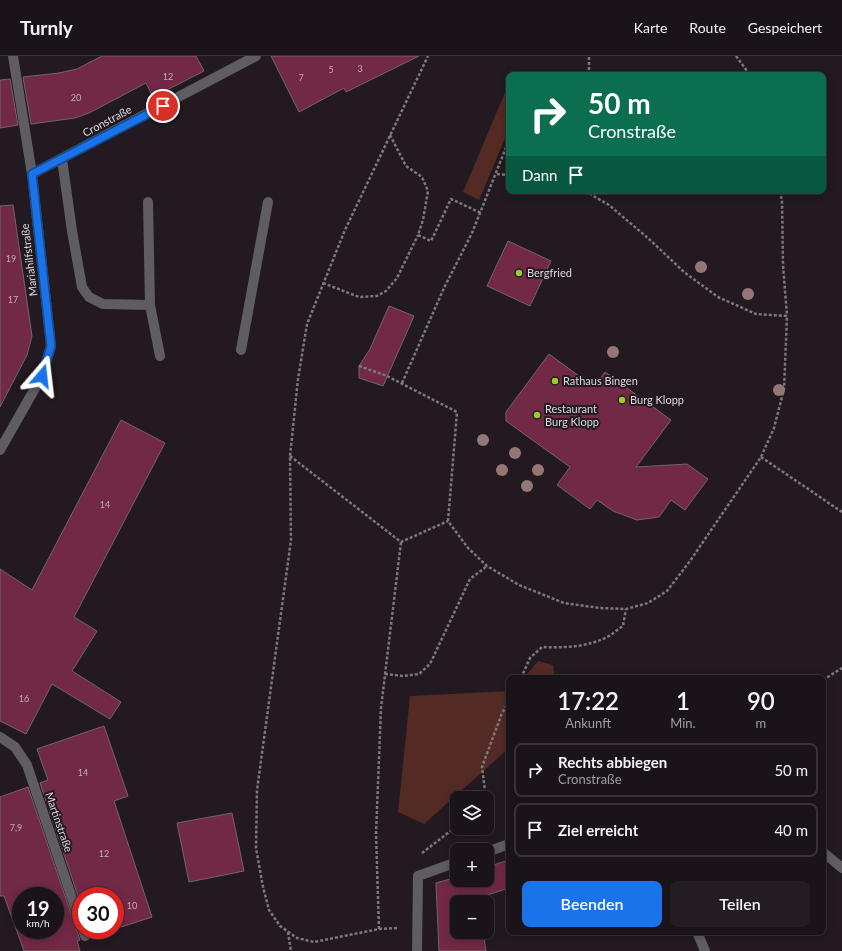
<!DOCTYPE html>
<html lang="de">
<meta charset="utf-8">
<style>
:root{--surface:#1a1319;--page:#231c22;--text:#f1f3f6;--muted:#9f9ea2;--line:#383238;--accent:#1a73e8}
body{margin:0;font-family:Lato,sans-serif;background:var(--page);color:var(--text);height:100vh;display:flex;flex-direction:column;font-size:15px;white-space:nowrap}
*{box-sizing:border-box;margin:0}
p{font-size:13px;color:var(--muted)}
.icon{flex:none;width:22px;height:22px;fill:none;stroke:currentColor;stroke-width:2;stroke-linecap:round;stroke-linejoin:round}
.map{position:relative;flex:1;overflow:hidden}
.panel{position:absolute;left:506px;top:619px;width:320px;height:260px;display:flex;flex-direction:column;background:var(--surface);border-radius:8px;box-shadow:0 2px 10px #0003,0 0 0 1px var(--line)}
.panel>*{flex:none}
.top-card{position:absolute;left:506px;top:16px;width:320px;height:122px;border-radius:8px;box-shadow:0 2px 10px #0003,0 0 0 1px var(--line);background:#0b6e4f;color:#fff;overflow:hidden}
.controls{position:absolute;left:450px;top:735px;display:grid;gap:8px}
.controls a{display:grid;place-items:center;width:44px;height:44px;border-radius:8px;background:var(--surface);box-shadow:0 2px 10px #0003,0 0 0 1px var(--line);font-size:20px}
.speed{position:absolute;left:12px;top:831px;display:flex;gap:8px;font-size:20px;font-weight:700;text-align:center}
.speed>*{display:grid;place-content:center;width:52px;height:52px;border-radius:50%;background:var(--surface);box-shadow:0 2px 10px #0003,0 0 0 1px var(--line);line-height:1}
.speed small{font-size:10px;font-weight:400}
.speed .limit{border:6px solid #d22;background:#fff;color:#111}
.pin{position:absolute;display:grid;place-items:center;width:34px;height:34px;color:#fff;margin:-17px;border:2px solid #fff;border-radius:50%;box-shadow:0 1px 4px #0007}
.me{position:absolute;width:44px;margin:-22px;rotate:17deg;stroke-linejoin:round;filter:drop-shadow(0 0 3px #0008)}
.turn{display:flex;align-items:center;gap:14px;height:84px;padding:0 16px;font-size:18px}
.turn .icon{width:52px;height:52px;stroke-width:2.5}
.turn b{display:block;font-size:28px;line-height:34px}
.then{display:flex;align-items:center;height:38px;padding:0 16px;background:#0003;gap:8px;font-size:15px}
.eta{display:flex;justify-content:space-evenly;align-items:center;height:68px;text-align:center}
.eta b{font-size:24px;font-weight:600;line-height:28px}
.cta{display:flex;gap:8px;margin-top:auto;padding:8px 16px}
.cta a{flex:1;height:46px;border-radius:8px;background:var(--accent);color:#fff;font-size:16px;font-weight:600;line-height:46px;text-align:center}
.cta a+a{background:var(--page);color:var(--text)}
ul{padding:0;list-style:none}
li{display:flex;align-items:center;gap:12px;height:54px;margin:0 8px 6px;padding:0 8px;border:2px solid var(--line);border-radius:8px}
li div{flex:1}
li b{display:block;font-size:15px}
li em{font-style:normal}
header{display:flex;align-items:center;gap:24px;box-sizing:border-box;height:56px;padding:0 20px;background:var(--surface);border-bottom:1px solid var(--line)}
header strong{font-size:19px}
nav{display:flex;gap:22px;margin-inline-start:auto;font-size:14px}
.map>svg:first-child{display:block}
</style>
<header>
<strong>Turnly</strong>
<nav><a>Karte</a><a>Route</a><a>Gespeichert</a></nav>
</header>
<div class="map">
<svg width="842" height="895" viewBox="0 0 842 895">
<rect width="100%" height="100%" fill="#221921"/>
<path fill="#542a24" d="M509,27v46l-30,71 -16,-8z
M538,605l15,4 2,13h-31z
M509,635v57l-85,76 -26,-12 12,-116z"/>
<path fill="#722945" stroke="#746469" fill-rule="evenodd" d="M102,0h94l8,15 -51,26 -7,-14 -57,30 -14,5 -44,6 -8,-47 36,-4 18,-4z
M271,0h148l-73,36 -2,-4 -45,24z
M10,23l8,46 -18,3v-48z
M13,149l19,131 -5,19 -27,52v-201z
M508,185l43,20 -21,45 -43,-20z
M389,250l25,10 -31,70 -24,-8v-12l11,-17z
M549,298l45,33 11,-15 66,48 -35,47 51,-3 21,15 -23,31 -14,-10 -12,17 -22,3 -24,-9 -16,-11 -7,9 -33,-24 13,-18 -64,-46v-9z
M121,364l44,23 -91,174 23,14 -25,40 49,31 -11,17 -58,-35 -26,50 -26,-13v-152l32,21z
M104,670l24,70 -14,5 38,116 -37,12v-33h-34v9l-41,-122 8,-3 -11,-31z
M28,731l52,153 -3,1 3,10h-56l-20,-55h-4v-99zM21,840h34v34h-34z
M232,757l12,58 -55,11 -12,-59z
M509,804v28l-31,10v4h-21v30h26l3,19h-47l-3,-68 21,-6v3h30v-13z"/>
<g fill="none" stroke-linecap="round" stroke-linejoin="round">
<path stroke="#7e777e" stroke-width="2.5" stroke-dasharray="3 2" stroke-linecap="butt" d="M736,0l14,19
M589,19v-19
M390,79l16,31 16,11 6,14 -5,29 -5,15 13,6 20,-42 30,14
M497,118l12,1
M780,135l2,10 1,64 4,51
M323,227l36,14 18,-1 9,-5 11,-13 21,-43
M359,310l28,10 70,36 -9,109 20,27 19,18 32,19 45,18 36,5 26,1 22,-6 19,-12 23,-30 71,-104 13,-29 10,-39 3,-73 -31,-2 -38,-17 -34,-25 -35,-33 -40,-34 -24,-14
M402,327l42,-95 28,-55 37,-93
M290,400l111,86 47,-21
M761,401l81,55
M385,618l18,2 16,-2 11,-10 40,-85 17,-13
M521,622l9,-20 12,-11c21,1 46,0 65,-10 6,-3 11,-8 16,-11l3,-17
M823,624l19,-12
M486,742l-4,-31 20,-54 7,-11
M422,797l35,-27
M397,872l-18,1 -65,13 -17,-4 -17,-12 -11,-16 -6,-23 -7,-39 1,-58 34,-250 -1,-84 8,-77 9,-55 38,-94 83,-174
M379,873l-3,-95 5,-126 20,-166
M288,876l3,19"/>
<path stroke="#5f5d63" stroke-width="10" d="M62,103l10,72 10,56 7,10 14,7 47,1
M32,118l224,-118
M148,146l2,103 10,51
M241,294l27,-148
M0,394l42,-74 9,-30 -19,-172 -19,-118
M0,681l15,10 12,18 54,160
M487,796l22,-8
M823,796l19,16
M83,874l2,6
M697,876l8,19
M417,895l1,-75 39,-14"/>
</g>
<g fill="#947676">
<circle cx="701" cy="211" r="6"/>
<circle cx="748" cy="238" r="6"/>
<circle cx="613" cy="296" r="6"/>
<circle cx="779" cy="334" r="6"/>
<circle cx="483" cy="384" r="6"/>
<circle cx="515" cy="397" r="6"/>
<circle cx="502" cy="414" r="6"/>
<circle cx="538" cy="414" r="6"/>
<circle cx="527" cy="430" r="6"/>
</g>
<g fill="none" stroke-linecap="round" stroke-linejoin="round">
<g stroke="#114b97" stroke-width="10">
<path id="route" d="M42,320l9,-30 -19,-172 131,-68"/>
</g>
<use href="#route" stroke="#1a73e8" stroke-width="7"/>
</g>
<g fill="#9fca2d" stroke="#221921" stroke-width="1.5">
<circle cx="519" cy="217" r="4"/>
<circle cx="555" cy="325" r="4"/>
<circle cx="622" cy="344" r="4"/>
<circle cx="537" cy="359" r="4"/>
</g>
<g text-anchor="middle" stroke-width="4" stroke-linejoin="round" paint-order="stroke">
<g font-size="9" fill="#c4adb8">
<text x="360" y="16">3</text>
<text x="331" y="17">5</text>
<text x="168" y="24">12</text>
<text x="301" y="25">7</text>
<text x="76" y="45">20</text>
<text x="11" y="206">19</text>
<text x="13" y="247">17</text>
<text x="105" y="452">14</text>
<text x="24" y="646">16</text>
<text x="83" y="720">14</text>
<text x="16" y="775">7,9</text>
<text x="104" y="801">12</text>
<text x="132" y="853">10</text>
</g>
<g font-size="11" fill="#dfd9df" stroke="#221921">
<text transform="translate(107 65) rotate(-28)" y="4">Cronstraße</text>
<text transform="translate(29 204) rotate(-97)" y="4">Mariahilfstraße</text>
<text transform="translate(59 766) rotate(71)" y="4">Martinstraße</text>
</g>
<g font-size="11" fill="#dfd9df" stroke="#221921" text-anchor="start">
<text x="527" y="221">Bergfried</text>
<text x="563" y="329">Rathaus Bingen</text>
<text x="630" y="348">Burg Klopp</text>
<text x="545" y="357">Restaurant<tspan x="545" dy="13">Burg Klopp</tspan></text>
</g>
</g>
</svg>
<div class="controls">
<a><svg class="icon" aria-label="layers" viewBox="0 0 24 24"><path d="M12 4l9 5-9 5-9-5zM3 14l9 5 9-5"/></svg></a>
<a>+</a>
<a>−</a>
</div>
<div class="speed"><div>19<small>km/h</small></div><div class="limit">30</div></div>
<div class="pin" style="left:163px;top:50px;background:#d93025"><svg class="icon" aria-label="arrive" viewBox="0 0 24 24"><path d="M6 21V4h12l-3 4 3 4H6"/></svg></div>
<svg class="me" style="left:42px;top:320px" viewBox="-20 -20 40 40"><path d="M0-17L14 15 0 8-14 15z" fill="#1a73e8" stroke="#fff" stroke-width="4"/></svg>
<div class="top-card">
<div class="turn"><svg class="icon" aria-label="right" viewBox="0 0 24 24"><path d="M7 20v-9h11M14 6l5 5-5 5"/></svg><div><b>50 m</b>Cronstraße</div></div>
<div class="then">Dann<svg class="icon" aria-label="arrive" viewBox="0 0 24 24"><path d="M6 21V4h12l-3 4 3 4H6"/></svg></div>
</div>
<section class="panel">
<div class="eta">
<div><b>17:22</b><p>Ankunft</p></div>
<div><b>1</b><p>Min.</p></div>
<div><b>90</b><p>m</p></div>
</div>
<ul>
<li><svg class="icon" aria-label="right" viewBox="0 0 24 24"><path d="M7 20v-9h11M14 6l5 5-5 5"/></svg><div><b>Rechts abbiegen</b><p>Cronstraße</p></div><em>50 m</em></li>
<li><svg class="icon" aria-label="arrive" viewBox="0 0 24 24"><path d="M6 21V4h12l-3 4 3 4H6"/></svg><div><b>Ziel erreicht</b></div><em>40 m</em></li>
</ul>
<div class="cta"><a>Beenden</a><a>Teilen</a></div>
</section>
</div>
